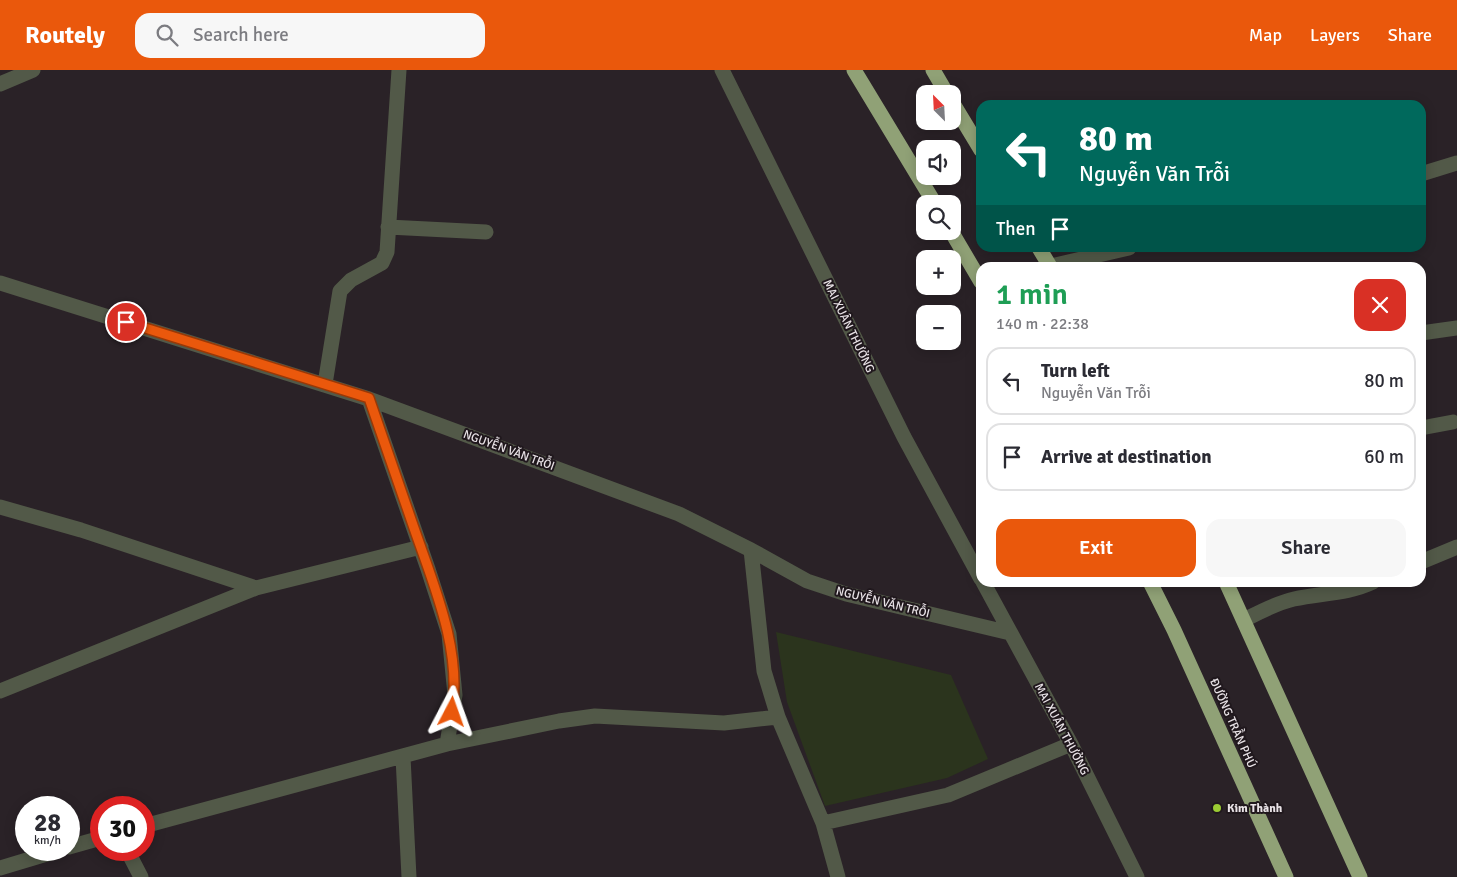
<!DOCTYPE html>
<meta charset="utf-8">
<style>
:root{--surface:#fff;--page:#f7f7f7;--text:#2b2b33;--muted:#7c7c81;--line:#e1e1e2;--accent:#ea580c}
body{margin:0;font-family:Signika,sans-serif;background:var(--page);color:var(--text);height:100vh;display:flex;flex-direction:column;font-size:19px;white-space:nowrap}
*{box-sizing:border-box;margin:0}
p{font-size:16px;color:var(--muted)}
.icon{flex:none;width:28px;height:28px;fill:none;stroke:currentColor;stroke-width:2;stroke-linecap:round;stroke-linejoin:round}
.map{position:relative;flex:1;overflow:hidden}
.panel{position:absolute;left:976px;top:192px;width:450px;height:325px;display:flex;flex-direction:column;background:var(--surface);border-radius:15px;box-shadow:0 2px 12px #0003}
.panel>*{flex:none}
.guide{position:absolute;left:976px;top:30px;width:450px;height:152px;border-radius:15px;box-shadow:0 2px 12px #0003;background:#00695c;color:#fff;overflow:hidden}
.needle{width:32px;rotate:336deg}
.tools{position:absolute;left:916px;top:15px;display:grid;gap:10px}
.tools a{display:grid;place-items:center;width:45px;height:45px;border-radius:10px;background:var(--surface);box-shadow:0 2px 12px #0003;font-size:25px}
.speed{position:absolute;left:15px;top:726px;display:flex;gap:10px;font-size:25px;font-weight:700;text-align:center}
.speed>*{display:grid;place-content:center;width:65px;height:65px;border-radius:50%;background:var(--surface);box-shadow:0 2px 12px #0003;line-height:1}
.speed small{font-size:12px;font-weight:400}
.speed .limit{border:8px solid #d22;background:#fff;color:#111}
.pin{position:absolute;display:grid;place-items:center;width:42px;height:42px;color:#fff;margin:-21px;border:2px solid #fff;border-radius:50%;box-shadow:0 1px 5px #0007}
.me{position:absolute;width:55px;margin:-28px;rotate:4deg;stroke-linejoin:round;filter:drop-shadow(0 0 4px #0008)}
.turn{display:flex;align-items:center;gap:18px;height:105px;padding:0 20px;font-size:22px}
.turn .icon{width:65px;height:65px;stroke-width:2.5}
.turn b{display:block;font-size:35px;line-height:42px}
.then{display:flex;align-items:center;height:48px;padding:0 20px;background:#0003;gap:10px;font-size:19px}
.round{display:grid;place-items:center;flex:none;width:52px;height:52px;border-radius:15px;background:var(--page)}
.overview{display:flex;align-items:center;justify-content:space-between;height:85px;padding:0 20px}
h1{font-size:30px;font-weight:600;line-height:38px;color:#1e9e55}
.button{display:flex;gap:10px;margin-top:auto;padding:10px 20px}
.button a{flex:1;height:58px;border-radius:15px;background:var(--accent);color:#fff;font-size:20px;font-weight:600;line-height:58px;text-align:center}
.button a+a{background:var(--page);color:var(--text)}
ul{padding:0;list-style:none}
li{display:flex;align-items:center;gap:15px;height:68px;margin:0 10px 8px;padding:0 10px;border:2px solid var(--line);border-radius:15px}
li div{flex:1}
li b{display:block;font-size:19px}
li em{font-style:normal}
header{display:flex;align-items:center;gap:30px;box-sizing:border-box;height:70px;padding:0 25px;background:var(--accent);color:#fff}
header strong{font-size:24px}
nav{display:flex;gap:28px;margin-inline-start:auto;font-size:18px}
.search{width:350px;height:45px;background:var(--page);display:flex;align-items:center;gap:12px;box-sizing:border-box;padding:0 18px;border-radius:15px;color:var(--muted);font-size:19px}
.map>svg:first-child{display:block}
</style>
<header>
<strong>Routely</strong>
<div class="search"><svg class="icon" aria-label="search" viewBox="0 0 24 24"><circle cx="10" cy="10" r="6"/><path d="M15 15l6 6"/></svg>Search here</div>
<nav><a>Map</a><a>Layers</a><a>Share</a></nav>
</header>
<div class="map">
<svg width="1457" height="807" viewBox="0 0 1457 807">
<rect width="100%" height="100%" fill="#2a2227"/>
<path fill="#2b341d" d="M776,562l175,43 37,84 -41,19 -122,28 -38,-104z"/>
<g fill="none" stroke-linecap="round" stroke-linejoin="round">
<path stroke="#525948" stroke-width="15" d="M722,0l182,367 77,142
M0,14l33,-14
M1421,104l36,-11
M388,157l98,5
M1051,196l78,-18
M0,213l369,116 310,115 72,36 56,31 39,13 164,39
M1421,263l36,-5
M325,314l15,-93 11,-11 31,-17 5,-11 12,-182
M369,329l59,170 21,65 6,61 -8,49
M1421,358l32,-6
M0,437l81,23 175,58
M751,480l13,121 14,46 45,106 15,54
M1421,492l36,-15
M983,512l88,162 66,133
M1244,550c16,-8 32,-17 50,-21 27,-6 54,-5 79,-17
M0,621l256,-103 165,-41
M403,687l6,120
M823,753l125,-28 123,-51
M144,756l303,-82 112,-23 36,-5 129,7 54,-6
M69,777l32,-9
M127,780l14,27
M0,798l60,-18"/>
<path stroke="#90a176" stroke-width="15" d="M854,0l81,134
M933,0l14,24
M952,32l29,48
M951,161l30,51
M1039,178l12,20
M1150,512l24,48 112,247
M1226,512l134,295"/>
</g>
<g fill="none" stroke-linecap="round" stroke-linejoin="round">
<g stroke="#983908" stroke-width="12">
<path id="route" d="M126,252l243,76c15,44 30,87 45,130 20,58 48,122 38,184"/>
</g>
<use href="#route" stroke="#ea580c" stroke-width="9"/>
</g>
<circle fill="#9bcb33" stroke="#20181d" stroke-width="2" cx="1217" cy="738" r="5"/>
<g text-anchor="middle" stroke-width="4" stroke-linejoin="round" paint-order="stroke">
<g font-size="12" fill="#e9e3e7" stroke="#20181d">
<text transform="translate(849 256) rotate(64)" y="4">MAI XUÂN THƯỞNG</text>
<text transform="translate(509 380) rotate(20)" y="4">NGUYỄN VĂN TRỖI</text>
<text transform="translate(883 532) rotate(14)" y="4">NGUYỄN VĂN TRỖI</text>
<text transform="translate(1233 653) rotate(66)" y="4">ĐƯỜNG TRẦN PHÚ</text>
<text transform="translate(1062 659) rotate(62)" y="4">MAI XUÂN THƯỞNG</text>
</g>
<g font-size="12" font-weight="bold" fill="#e9e3e7" stroke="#20181d" text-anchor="start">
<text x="1227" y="742">Kim Thành</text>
</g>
</g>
</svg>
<div class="tools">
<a><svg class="needle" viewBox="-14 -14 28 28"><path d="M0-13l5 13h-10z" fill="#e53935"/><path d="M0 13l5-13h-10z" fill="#7c7c81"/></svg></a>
<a><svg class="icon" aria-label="sound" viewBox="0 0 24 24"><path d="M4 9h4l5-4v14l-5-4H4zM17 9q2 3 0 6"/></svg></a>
<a><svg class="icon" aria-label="search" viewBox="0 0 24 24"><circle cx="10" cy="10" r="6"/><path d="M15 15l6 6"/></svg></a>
<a>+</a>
<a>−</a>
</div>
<div class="speed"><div>28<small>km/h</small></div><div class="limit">30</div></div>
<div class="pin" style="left:126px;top:252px;background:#d93025"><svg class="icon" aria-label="arrive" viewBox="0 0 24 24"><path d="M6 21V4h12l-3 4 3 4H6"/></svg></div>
<svg class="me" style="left:452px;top:642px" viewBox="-20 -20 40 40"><path d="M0-17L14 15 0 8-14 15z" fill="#ea580c" stroke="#fff" stroke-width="4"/></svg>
<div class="guide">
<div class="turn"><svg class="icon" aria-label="left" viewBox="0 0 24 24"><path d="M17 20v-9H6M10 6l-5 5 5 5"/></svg><div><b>80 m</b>Nguyễn Văn Trỗi</div></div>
<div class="then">Then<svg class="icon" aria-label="arrive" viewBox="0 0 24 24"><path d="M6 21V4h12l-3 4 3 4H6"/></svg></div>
</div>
<section class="panel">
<div class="overview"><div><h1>1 min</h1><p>140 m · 22:38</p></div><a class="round" style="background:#d93025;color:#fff"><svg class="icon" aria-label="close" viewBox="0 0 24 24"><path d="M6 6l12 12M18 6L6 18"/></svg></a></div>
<ul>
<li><svg class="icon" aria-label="left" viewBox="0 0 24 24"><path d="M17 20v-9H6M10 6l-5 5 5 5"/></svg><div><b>Turn left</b><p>Nguyễn Văn Trỗi</p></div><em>80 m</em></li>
<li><svg class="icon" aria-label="arrive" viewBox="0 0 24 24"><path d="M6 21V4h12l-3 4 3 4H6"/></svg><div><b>Arrive at destination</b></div><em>60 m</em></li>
</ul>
<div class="button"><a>Exit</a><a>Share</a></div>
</section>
</div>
